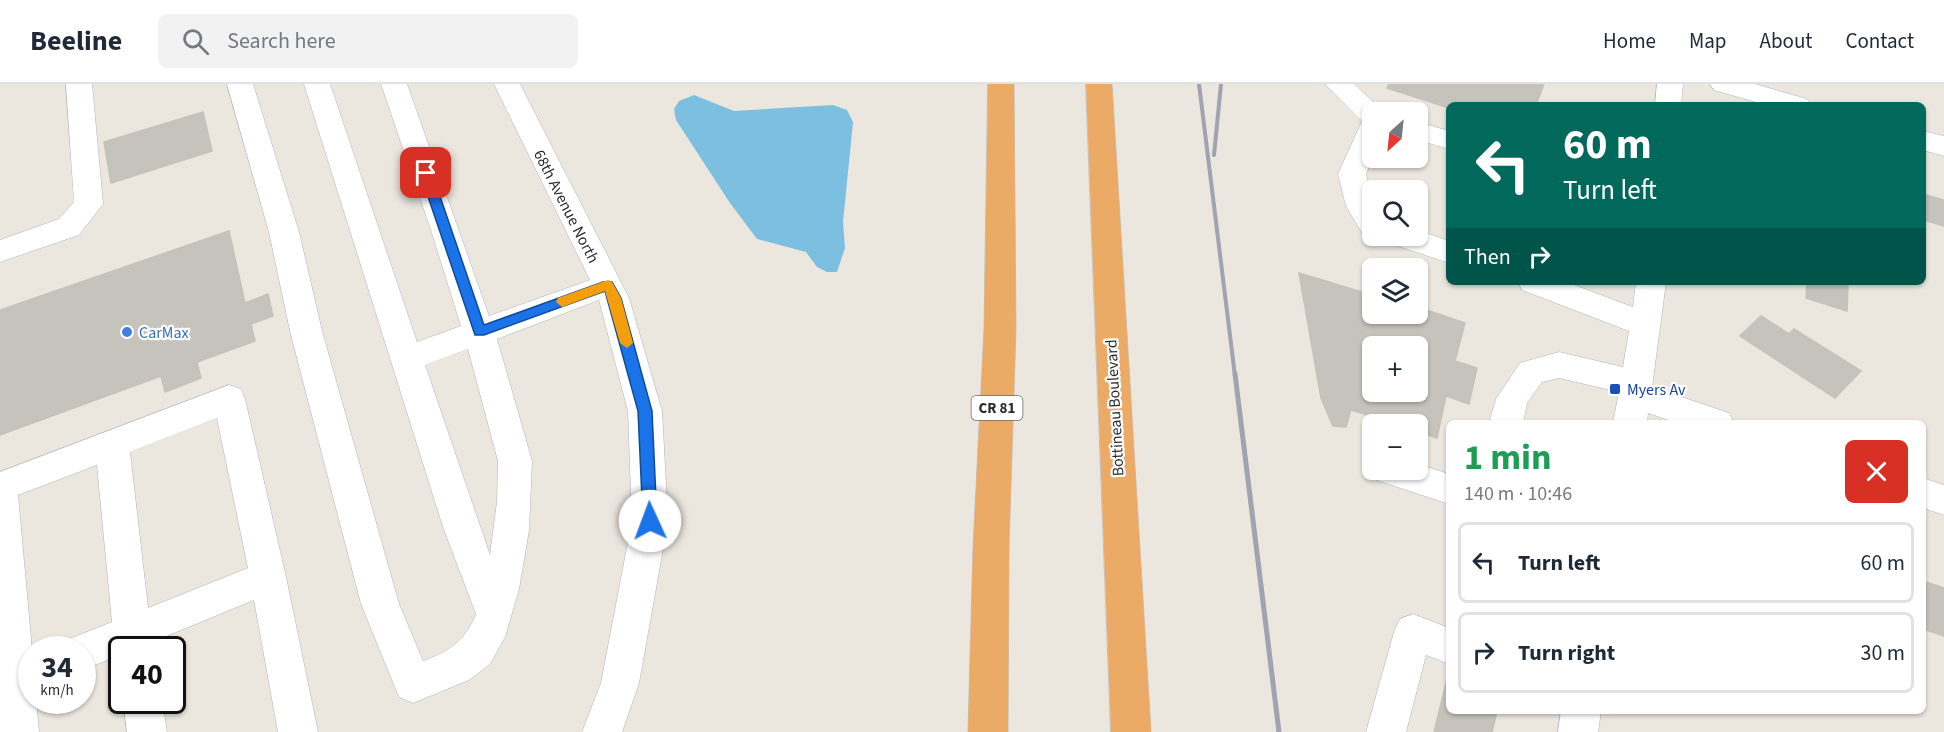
<!DOCTYPE html>
<meta charset="utf-8">
<style>
:root{--surface:#fff;--page:#f2f2f3;--text:#1f2937;--muted:#747a83;--line:#e0e1e3}
body{margin:0;font-family:"Source Sans 3",sans-serif;background:var(--page);color:var(--text);height:100vh;display:flex;flex-direction:column;font-size:22px;white-space:nowrap}
*{box-sizing:border-box;margin:0}
p{font-size:20px;color:var(--muted)}
.icon{flex:none;width:33px;height:33px;fill:none;stroke:currentColor;stroke-width:2;stroke-linecap:round;stroke-linejoin:round}
.map{position:relative;flex:1;overflow:hidden}
.drawer{position:absolute;left:1446px;top:336px;width:480px;height:294px;display:flex;flex-direction:column;background:var(--surface);border-radius:9px;box-shadow:0 2px 4px #0004}
.drawer>*{flex:none}
.hud{position:absolute;left:1446px;top:18px;width:480px;height:183px;border-radius:9px;box-shadow:0 2px 4px #0004;background:#00695c;color:#fff;overflow:hidden}
.needle{width:39px;rotate:207deg}
.fabs{position:absolute;left:1362px;top:18px;display:grid;gap:12px}
.fabs a{display:grid;place-items:center;width:66px;height:66px;border-radius:9px;background:var(--surface);box-shadow:0 2px 4px #0004;font-size:30px}
.speed{position:absolute;left:18px;top:552px;display:flex;gap:12px;font-size:30px;font-weight:700;text-align:center}
.speed>*{display:grid;place-content:center;width:78px;height:78px;border-radius:50%;background:var(--surface);box-shadow:0 2px 4px #0004;line-height:1}
.speed small{font-size:15px;font-weight:400}
.speed .limit{border:3px solid #111;border-radius:9px;background:#fff;color:#111}
.pin{position:absolute;display:grid;place-items:center;width:51px;height:51px;color:#fff;margin:-26px;border-radius:12px;box-shadow:0 3px 9px #0006}
.me{position:absolute;width:66px;margin:-33px;rotate:358deg;stroke-linejoin:round;filter:drop-shadow(0 0 4px #0008)}
.turn{display:flex;align-items:center;gap:21px;height:126px;padding:0 18px;font-size:27px}
.turn .icon{width:78px;height:78px;stroke-width:2.5}
.turn b{display:block;font-size:42px;line-height:51px}
.then{display:flex;align-items:center;height:57px;padding:0 18px;background:#0003;gap:12px;font-size:22px}
.round{display:grid;place-items:center;flex:none;width:63px;height:63px;border-radius:9px;background:var(--page)}
.overview{display:flex;align-items:center;justify-content:space-between;height:102px;padding:0 18px}
h1{font-size:36px;font-weight:700;line-height:45px;color:#1e9e55}
ul{padding:0;list-style:none}
li{display:flex;align-items:center;gap:18px;height:81px;margin:0 12px 9px;padding:0 6px;border:3px solid var(--line);border-radius:9px}
li div{flex:1}
li b{display:block;font-size:22px}
li em{font-style:normal}
header{display:flex;align-items:center;gap:36px;box-sizing:border-box;height:84px;padding:0 30px;background:var(--surface);border-bottom:2px solid var(--line)}
header strong{font-size:28px}
nav{display:flex;gap:33px;margin-inline-start:auto;font-size:21px}
.search{width:420px;height:54px;background:var(--page);display:flex;align-items:center;gap:15px;box-sizing:border-box;padding:0 21px;border-radius:9px;color:var(--muted);font-size:22px}
.map>svg:first-child{display:block}
</style>
<header>
<strong>Beeline</strong>
<div class="search"><svg class="icon" aria-label="search" viewBox="0 0 24 24"><circle cx="10" cy="10" r="6"/><path d="M15 15l6 6"/></svg>Search here</div>
<nav><a>Home</a><a>Map</a><a>About</a><a>Contact</a></nav>
</header>
<div class="map">
<svg width="1944" height="648" viewBox="0 0 1944 648">
<rect width="100%" height="100%" fill="#ebe6de"/>
<path fill="#7cbfe1" d="M694,11l40,16 99,-6 14,5 6,12 -10,100 2,26 -8,24h-10l-10,-5 -11,-15 -49,-13 -27,-36 -54,-83 -2,-11 5,-8z"/>
<path fill="#c6c3bd" stroke="#c6c2b8" stroke-width="1.5" fill-rule="evenodd" d="M1389,0h155l-8,21h-87v3l-62,-20z
M203,28l9,39 -101,32 -7,-41z
M1923,110l21,6v26l-21,-6z
M229,147l16,72 23,-9 5,22 -22,8 4,17 -58,21 4,16 -36,14 -4,-16 -161,59v-125z
M1299,189l73,22v19h46v-7l47,16 -10,38 22,7 -8,36 -23,-8 -9,42 -19,-6v-8h-22l-45,-14 -5,17 -13,-1 -12,-28zM1372,262h46v46h-46z
M1807,198h27l14,4 -1,25 -41,-13z
M1761,232l28,18 5,-5 67,42 -26,27 -95,-62z
M1923,497l21,7v48l-21,-7z
M1449,587v40h48l-5,21h-58z"/>
<g fill="none" stroke-linecap="round" stroke-linejoin="round">
<g stroke="#b1b3bc" stroke-width="1">
<path id="minor" d="M66,0h26l11,120 -24,31 -79,27v-22l59,-21 15,-17z
M227,0h26l46,148 23,99 77,273 24,57c26,-9 43,-21 53,-47l-33,-87 -139,-443h26l87,258 44,-16 -30,-96 -50,-146h26l82,232 101,-36 -96,-196h26l109,214 33,113 6,110 -29,162 -17,49h-40l19,-49 31,-162 -4,-110 -29,-111 -102,39 35,122 -3,69 -10,59 -14,48 -15,27 -21,16 -56,23 -14,-6 -38,-93 -71,-273 -21,-99zM468,265l30,112 -1,41 -7,53 -65,-190z
M1325,0h29l30,28h-12l1,46 -7,16 6,25 1,37 -11,-3 -16,-27 -8,-32 24,-53z
M1657,0h26l-2,21h-26z
M1710,0h45l52,15 4,6h-45l-52,-15z
M1418,38l31,9v18l-31,-9z
M1923,47l21,5v20l-21,-6z
M1418,146l31,11v22l-57,-19 -5,-8h31z
M1518,198h48l67,25 3,-25h30l-14,105 77,26 5,10h-57l-29,-10 -1,10h-34l6,-31 -60,-14 -17,4 -15,21 -4,20h-34l7,-24 24,-36 39,-11 64,15 6,-36 -107,-41z
M229,301l12,4 4,10 41,178 32,155h-40l-24,-132 -102,42 1,8h-31v13l-4,-7 -36,14v-20h-18l5,-11 43,-17 -15,-157 -79,30 14,155v50h4l3,32h-39v-260zM217,334l31,150 -100,40 -18,-156z
M1418,380l31,10v30l-73,-24 -5,-10 1,-3v3h46z
M1923,394l21,7v30l-21,-7z
M1413,530l36,14v36l-23,-9 -20,77h-40l28,-100 6,-13z
M123,616h39l5,32h-40z
M1561,627h40l-3,21h-40z"/>
</g>
<g stroke="#c3c3c3" stroke-width="1">
<path id="highway" d="M988,0h26l2,245 -7,218 -1,185h-40l5,-185 11,-218z
M1086,0h26l39,648h-40z"/>
</g>
<use href="#minor" fill="#fff" fill-rule="evenodd"/>
<use href="#highway" fill="#ecaa67" fill-rule="evenodd"/>
<path stroke="#a1a2b2" stroke-width="4" d="M1199,0l36,292
M1214,71l7,-71"/>
<path stroke="#a1a2b2" stroke-width="5" d="M1235,290l44,358"/>
</g>
<path fill="#1a73e8" stroke="#114b97" stroke-width="1.5" d="M426,85l6,4 52,152 119,-43h9l9,16 31,113 5,110 -2,5 -5,2 -5,-2 -2,-5 -5,-110 -33,-120 -121,44h-9l-55,-162z"/>
<path fill="#f59e0b" d="M608,196l4,2 9,16 12,45 -6,5 -7,-5 -15,-52 -43,16 -6,-5 2,-4z"/>
<circle fill="#3f7fe0" stroke="#fff" stroke-width="2" cx="127" cy="248" r="6"/>
<rect fill="#1a4fb4" stroke="#fff" stroke-width="2" x="1609" y="299" width="12" height="12" rx="3"/>
<g text-anchor="middle" stroke-width="4.5" stroke-linejoin="round" paint-order="stroke">
<rect fill="#fff" stroke="#6a6a6a" stroke-width="1.5" x="971.5" y="312" width="51" height="24" rx="4.5"/>
<g font-size="15" font-weight="bold" fill="#2a2a2a">
<text x="997" y="329">CR 81</text>
</g>
<g font-size="16" fill="#2a2a2a" stroke="#fff">
<text transform="translate(567 122) rotate(63)" y="6">68th Avenue North</text>
<text transform="translate(1114 324) rotate(-93)" y="6">Bottineau Boulevard</text>
</g>
<g font-size="16" fill="#366cbe" stroke="#fff" text-anchor="start">
<text x="139" y="254">CarMax</text>
</g>
<g font-size="16" fill="#164399" stroke="#fff" text-anchor="start">
<text x="1627" y="311">Myers Av</text>
</g>
</g>
</svg>
<div class="fabs">
<a><svg class="needle" viewBox="-14 -14 28 28"><path d="M0-13l5 13h-10z" fill="#e53935"/><path d="M0 13l5-13h-10z" fill="#747a83"/></svg></a>
<a><svg class="icon" aria-label="search" viewBox="0 0 24 24"><circle cx="10" cy="10" r="6"/><path d="M15 15l6 6"/></svg></a>
<a><svg class="icon" aria-label="layers" viewBox="0 0 24 24"><path d="M12 4l9 5-9 5-9-5zM3 14l9 5 9-5"/></svg></a>
<a>+</a>
<a>−</a>
</div>
<div class="speed"><div>34<small>km/h</small></div><div class="limit">40</div></div>
<div class="pin" style="left:426px;top:89px;background:#d93025"><svg class="icon" aria-label="arrive" viewBox="0 0 24 24"><path d="M6 21V4h12l-3 4 3 4H6"/></svg></div>
<svg class="me" style="left:650px;top:437px" viewBox="-20 -20 40 40"><circle r="19" fill="#fff"/><path d="M0-13L10 11 0 6-10 11z" fill="#1a73e8"/></svg>
<div class="hud">
<div class="turn"><svg class="icon" aria-label="left" viewBox="0 0 24 24"><path d="M17 20v-9H6M10 6l-5 5 5 5"/></svg><div><b>60 m</b>Turn left</div></div>
<div class="then">Then<svg class="icon" aria-label="right" viewBox="0 0 24 24"><path d="M7 20v-9h11M14 6l5 5-5 5"/></svg></div>
</div>
<section class="drawer">
<div class="overview"><div><h1>1 min</h1><p>140 m · 10:46</p></div><a class="round" style="background:#d93025;color:#fff"><svg class="icon" aria-label="close" viewBox="0 0 24 24"><path d="M6 6l12 12M18 6L6 18"/></svg></a></div>
<ul>
<li><svg class="icon" aria-label="left" viewBox="0 0 24 24"><path d="M17 20v-9H6M10 6l-5 5 5 5"/></svg><div><b>Turn left</b></div><em>60 m</em></li>
<li><svg class="icon" aria-label="right" viewBox="0 0 24 24"><path d="M7 20v-9h11M14 6l5 5-5 5"/></svg><div><b>Turn right</b></div><em>30 m</em></li>
</ul>
</section>
</div>
